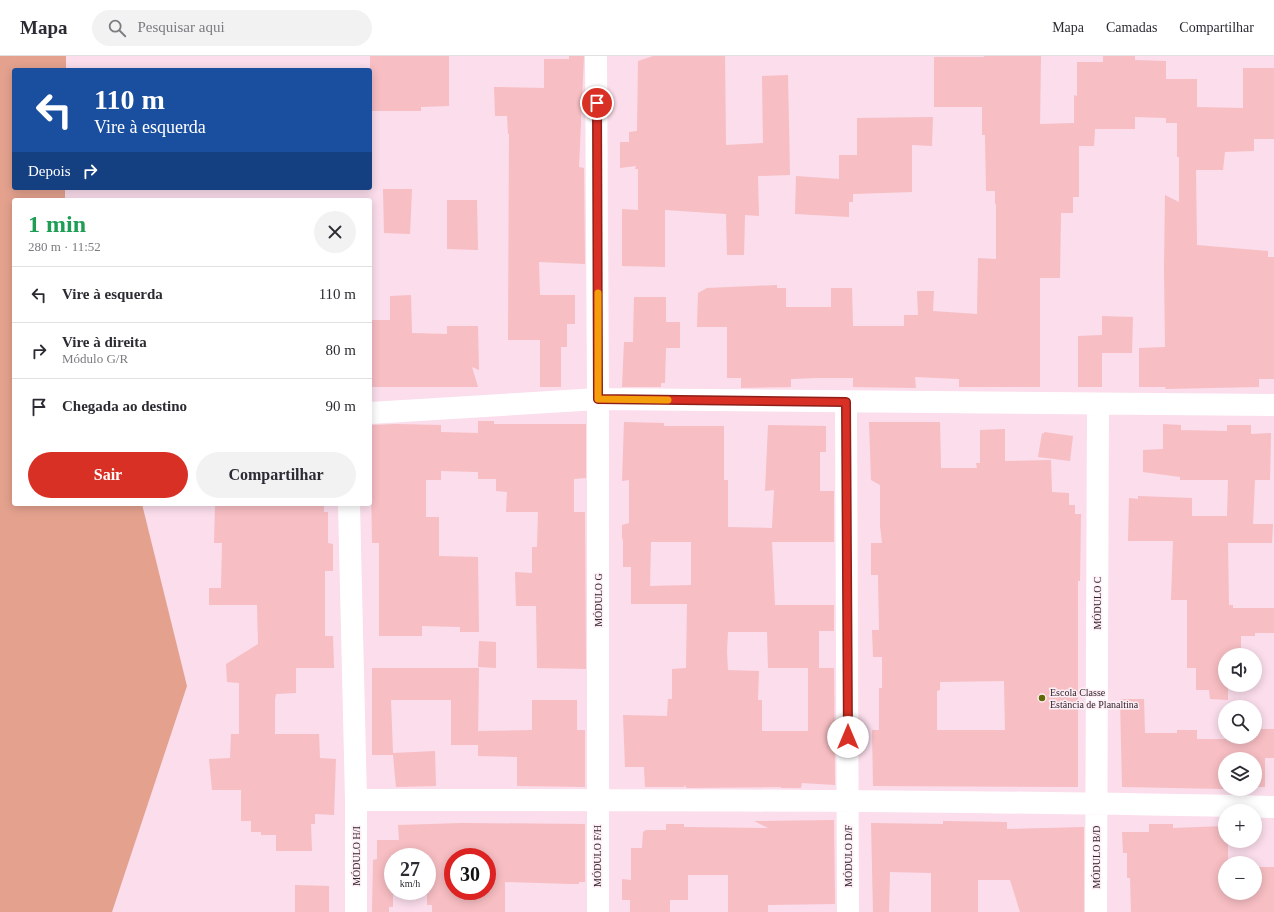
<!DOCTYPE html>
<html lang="pt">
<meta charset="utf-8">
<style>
:root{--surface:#fff;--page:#f2f2f3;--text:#2b2b33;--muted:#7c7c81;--line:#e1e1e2;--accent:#d93025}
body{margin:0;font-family:Georgia,serif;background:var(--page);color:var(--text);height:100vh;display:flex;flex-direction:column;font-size:15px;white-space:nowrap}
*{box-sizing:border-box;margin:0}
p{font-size:13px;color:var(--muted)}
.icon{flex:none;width:22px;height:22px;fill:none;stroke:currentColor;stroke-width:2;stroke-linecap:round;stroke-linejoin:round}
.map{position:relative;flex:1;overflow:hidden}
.drawer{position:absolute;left:12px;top:142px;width:360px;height:308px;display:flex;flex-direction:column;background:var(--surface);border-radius:4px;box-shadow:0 2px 10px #0003}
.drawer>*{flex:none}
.top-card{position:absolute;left:12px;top:12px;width:360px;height:122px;border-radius:4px;box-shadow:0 2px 10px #0003;background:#1a4fa0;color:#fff;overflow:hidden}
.buttons{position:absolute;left:1218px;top:592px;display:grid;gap:8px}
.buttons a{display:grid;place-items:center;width:44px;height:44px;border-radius:50%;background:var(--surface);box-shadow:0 2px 10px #0003;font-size:20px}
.speed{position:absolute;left:384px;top:792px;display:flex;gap:8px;font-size:20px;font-weight:700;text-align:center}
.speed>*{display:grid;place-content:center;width:52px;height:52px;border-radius:50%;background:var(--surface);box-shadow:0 2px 10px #0003;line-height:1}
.speed small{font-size:10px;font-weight:400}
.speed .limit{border:6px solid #d22;background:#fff;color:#111}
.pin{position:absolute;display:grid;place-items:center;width:34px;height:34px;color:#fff;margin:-17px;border:2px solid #fff;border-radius:50%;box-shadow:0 1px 4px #0007}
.me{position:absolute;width:44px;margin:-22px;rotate:0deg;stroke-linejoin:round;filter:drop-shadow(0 0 3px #0008)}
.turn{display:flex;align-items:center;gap:14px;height:84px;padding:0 16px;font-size:18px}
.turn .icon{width:52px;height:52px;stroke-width:2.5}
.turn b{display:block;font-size:28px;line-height:34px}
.then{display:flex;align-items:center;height:38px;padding:0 16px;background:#0003;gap:8px;font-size:15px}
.round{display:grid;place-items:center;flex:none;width:42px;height:42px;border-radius:21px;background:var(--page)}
.overview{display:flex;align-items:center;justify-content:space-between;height:68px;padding:0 16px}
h1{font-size:24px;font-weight:600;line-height:30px;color:#1e9e55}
.action{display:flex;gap:8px;margin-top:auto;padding:8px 16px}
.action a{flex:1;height:46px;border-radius:24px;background:var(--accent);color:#fff;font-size:16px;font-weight:600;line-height:46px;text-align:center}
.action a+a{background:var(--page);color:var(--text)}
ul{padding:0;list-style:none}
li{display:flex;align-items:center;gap:12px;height:56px;padding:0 16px;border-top:1px solid var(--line)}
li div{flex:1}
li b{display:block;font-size:15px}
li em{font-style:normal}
header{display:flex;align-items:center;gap:24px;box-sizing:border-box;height:56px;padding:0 20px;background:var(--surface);border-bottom:1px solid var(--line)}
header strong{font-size:19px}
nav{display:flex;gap:22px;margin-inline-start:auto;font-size:14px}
.search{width:280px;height:36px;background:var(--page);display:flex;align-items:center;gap:10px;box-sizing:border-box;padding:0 14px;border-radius:22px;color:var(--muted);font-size:15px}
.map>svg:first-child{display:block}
</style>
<header>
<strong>Mapa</strong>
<div class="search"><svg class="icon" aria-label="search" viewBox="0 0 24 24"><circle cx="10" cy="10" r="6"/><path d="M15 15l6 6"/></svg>Pesquisar aqui</div>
<nav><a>Mapa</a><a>Camadas</a><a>Compartilhar</a></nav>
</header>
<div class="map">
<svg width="1274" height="856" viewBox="0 0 1274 856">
<rect width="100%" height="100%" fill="#fbddeb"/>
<path fill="#e4a28e" d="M0,0h66v14h-52v118h51v12h-51v304h128l45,182 -75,226h-112z"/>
<path fill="#f7bec3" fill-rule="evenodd" d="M370,0h79v50l-28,1v4h-51z
M569,0h15l-5,111 5,1 1,96 -46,-2 1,33h35v29h-8v23h-6v40h-21v-47h-32l1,-206h-1l-1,-18h-12l-1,-29 50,1v-29h25z
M653,0h72l1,89 37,-2 -1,-67 26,-1 2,100 -32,1 1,40 -14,-1 -1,40h-17l-1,-41 -61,-4v57l-43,-1v-57l16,1v-41h-3l1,-3 -16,2v-26h9v-10l8,-1 1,-70z
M984,0h57l-1,68 34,-1v-28l3,1v-34h26v-6h32v4l31,1v18h31v28l46,1v-40h31v71h-20v12l-29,1 -2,18h-27l1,75 71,6v6h6v122h-15v8l-94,2 1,-2h-27v-39l26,-1 -1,-79 1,-73 14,7v-45h-2v-34h-11v-5l-31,-1v12h-40l-1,17h-15v51h-6v16h-12l-1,65h-20v109h-81v-8l-44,-2 1,11 -63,-1v-9h-36l-26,1v8l-50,1v-10h-14v-51h-30l1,-34 9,-5 70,-3v3h9v19h45v-19h21l1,38h51v-11h14l-1,-24h17l-1,20 44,3 1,-56 18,1v-55h-1v-13h-9l-1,-56h-3v-28h-48v-50h50z
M933,61l-1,29 -20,-1v47l-59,2v8h-4v15l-54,-3 1,-38 43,3v-24h18v-37z
M383,133h29l-2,45 -26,-1z
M447,144h30l1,50 -31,-1z
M411,239l1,38 35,1v-8h31l1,44 -7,-3 6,20h-108v-67h20v-24z
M634,241h32v25h14v26h-14l-1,35h-4v4h-39l2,-45h9z
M1102,260l31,1 -1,36h-30v34h-24v-51l24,-1z
M478,365h16v3h92v54l-12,1v33h11l1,157 -49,-1 -1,-62h-20l-1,-34 17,1v-26h5l1,-35h-32l1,-20 -11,-1v-12h-18v-7l-37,-1v9h-15v37h13v39l39,1 1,75h-19v-5l-38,-1v10h-43v-93h-7l-2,-118 26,-1 45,1v7l37,1z
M624,366l40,1v3h60v54h4v47l44,1 2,-38 -9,1 3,-66 58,1v26h-6v39h14v51h-62l3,63h59v26h-15v37h-51l-1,-36h-39l-1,19 1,19 31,1 -1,29h4v31h46v-63h26l1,117 -33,-2 -1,5h-20v-1l-94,1 -3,-3v2h-39l-1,-20h-19l-2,-52 44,1 1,-17h4v-30l14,-1 1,-64h-56v-37h-8v-27l-1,-2v-13l7,-2v-43l-7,1zM651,486h40v43l-41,1z
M869,366h71l1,46h36l-1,-5h4v-33l25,-1v32l46,-1 1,32 17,1v12h6v9h6l-1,67h-2v206l-205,-1 -1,-56h7v-42h3v-31h-9l-1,-27h7l-1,-55h-7v-32h11l-2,-17v-41l-9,-5zM1004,625l1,49h-68v-39l3,-1v-8z
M1163,368l18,1v5l46,1v-6h24v9l20,-1 -1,47h-15l-2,44h20l-1,19h-44l1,62h4v3h41v25h-19v3h-14v19h-16v30h3v15l-18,-1 -1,-9h-13v-22h-9v-68h-16l2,-59h-45l1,-43 9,1v-3l54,2v18h35l1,-36h-48v-3l-37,-5v-22l20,-1z
M1044,376l29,4 -3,25 -32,-4 4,-24 2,1z
M277,448h47v8h4v31l5,1v27h-8v65h8l1,32h-38v25l-20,1 -1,5v35h44l1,24 16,1 -2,56 -19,-1v10h-4l1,27h-36v-16h-15v-3h-10v-11h-10v-31h-29l-3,-31 21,-1 1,-24h8v-51l-12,-1 -1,-18 32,-20 -1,-39h-48v-17h12l1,-45h-8l1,-38h62z
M479,585l17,1v26l-18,-1z
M372,612h107l-1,72v-9l54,-1v-30h45v30h8v57l-68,-1v-29l-39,-1v-11h-27v-45h-60l2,53 42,-2 1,35 -40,1 -3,-32h-21z
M1120,643h24l1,34h32v-3h20v9h31v-2l30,-1v-7h16v29h-9v29h-10v-28h-30v30l-103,-2z
M834,764l1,84 -67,1v7h-40v-37h-40v25h-18v12h-40v-12h-8v-21l9,1v-32h11l1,-16 3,-2h20v-6h18v3l84,1 -14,-7z
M943,765l64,1v7l77,-2v85h-64l-10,-32h-32v32h-47v-39l-41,-1 -1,40h-16l-2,-89 72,1z
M462,767l123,1v58h-6v2h-8l-66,-2v30h-73v-7h-5v-48h-34v50h-4v5h-17l1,-52 4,-1v-19h22l-1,-15zM453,801h34v34h-34z
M1149,768h24v4l52,-2v15h3v22h-3v30h30v-26h19v45h-143l-1,-34h-3v-25h-4l-1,-21h27z
M295,829l34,1v26h-34z"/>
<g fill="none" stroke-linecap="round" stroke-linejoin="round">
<path stroke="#fff" stroke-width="22" d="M596,0l2,343v513
M846,346l2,510
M370,357l228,-14 676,6
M349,448l7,296v112
M356,744c306,0 612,0 918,7
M1096,856l2,-508"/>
</g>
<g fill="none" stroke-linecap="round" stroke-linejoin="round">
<g stroke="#8d1f18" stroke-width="10">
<path id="route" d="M597,47l1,296 248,3 2,335"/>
</g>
<use href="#route" stroke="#d93025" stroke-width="7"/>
<path stroke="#f59e0b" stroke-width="7" d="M598,237v106l70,1"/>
</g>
<circle fill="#626806" stroke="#feeff6" stroke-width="1.5" cx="1042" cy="642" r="4"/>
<g text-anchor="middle" stroke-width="3" stroke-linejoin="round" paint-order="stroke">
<g font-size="10" fill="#302329" stroke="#feeff6">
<text transform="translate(598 544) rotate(-90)" y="4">MÓDULO G</text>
<text transform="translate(1097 547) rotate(-90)" y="4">MÓDULO C</text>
<text transform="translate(356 800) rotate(-90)" y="4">MÓDULO H/I</text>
<text transform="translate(597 800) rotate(-90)" y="4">MÓDULO F/H</text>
<text transform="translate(848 800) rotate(-90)" y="4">MÓDULO D/F</text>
<text transform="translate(1096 801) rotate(-90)" y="4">MÓDULO B/D</text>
</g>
<g font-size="10" fill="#302329" stroke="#feeff6" text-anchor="start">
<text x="1050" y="640">Escola Classe<tspan x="1050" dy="12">Estância de Planaltina</tspan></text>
</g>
</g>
</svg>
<div class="buttons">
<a><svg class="icon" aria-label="sound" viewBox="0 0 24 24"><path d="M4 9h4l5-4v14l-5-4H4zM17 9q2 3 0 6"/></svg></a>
<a><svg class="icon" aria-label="search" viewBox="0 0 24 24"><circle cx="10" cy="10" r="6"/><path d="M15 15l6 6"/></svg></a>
<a><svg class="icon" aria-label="layers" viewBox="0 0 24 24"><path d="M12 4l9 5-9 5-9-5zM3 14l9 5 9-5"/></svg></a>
<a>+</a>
<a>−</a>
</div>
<div class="speed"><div>27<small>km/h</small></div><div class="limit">30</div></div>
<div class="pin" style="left:597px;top:47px;background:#d93025"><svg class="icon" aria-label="arrive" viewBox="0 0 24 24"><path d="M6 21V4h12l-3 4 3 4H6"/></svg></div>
<svg class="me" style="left:848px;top:681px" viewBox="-20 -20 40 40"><circle r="19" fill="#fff"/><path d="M0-13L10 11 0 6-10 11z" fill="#d93025"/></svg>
<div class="top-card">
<div class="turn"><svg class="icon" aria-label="left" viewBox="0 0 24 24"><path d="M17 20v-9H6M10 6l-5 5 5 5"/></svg><div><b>110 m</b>Vire à esquerda</div></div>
<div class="then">Depois<svg class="icon" aria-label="right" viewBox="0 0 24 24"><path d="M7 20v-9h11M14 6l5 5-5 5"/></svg></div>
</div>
<section class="drawer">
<div class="overview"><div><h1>1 min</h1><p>280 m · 11:52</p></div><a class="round"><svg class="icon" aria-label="close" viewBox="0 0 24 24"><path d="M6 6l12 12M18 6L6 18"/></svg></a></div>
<ul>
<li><svg class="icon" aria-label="left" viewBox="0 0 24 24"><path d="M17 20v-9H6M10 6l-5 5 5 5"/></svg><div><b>Vire à esquerda</b></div><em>110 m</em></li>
<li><svg class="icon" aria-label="right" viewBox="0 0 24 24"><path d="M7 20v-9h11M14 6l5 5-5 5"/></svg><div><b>Vire à direita</b><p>Módulo G/R</p></div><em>80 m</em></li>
<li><svg class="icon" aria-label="arrive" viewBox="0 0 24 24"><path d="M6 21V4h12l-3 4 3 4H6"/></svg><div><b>Chegada ao destino</b></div><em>90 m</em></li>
</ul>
<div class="action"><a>Sair</a><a>Compartilhar</a></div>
</section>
</div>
